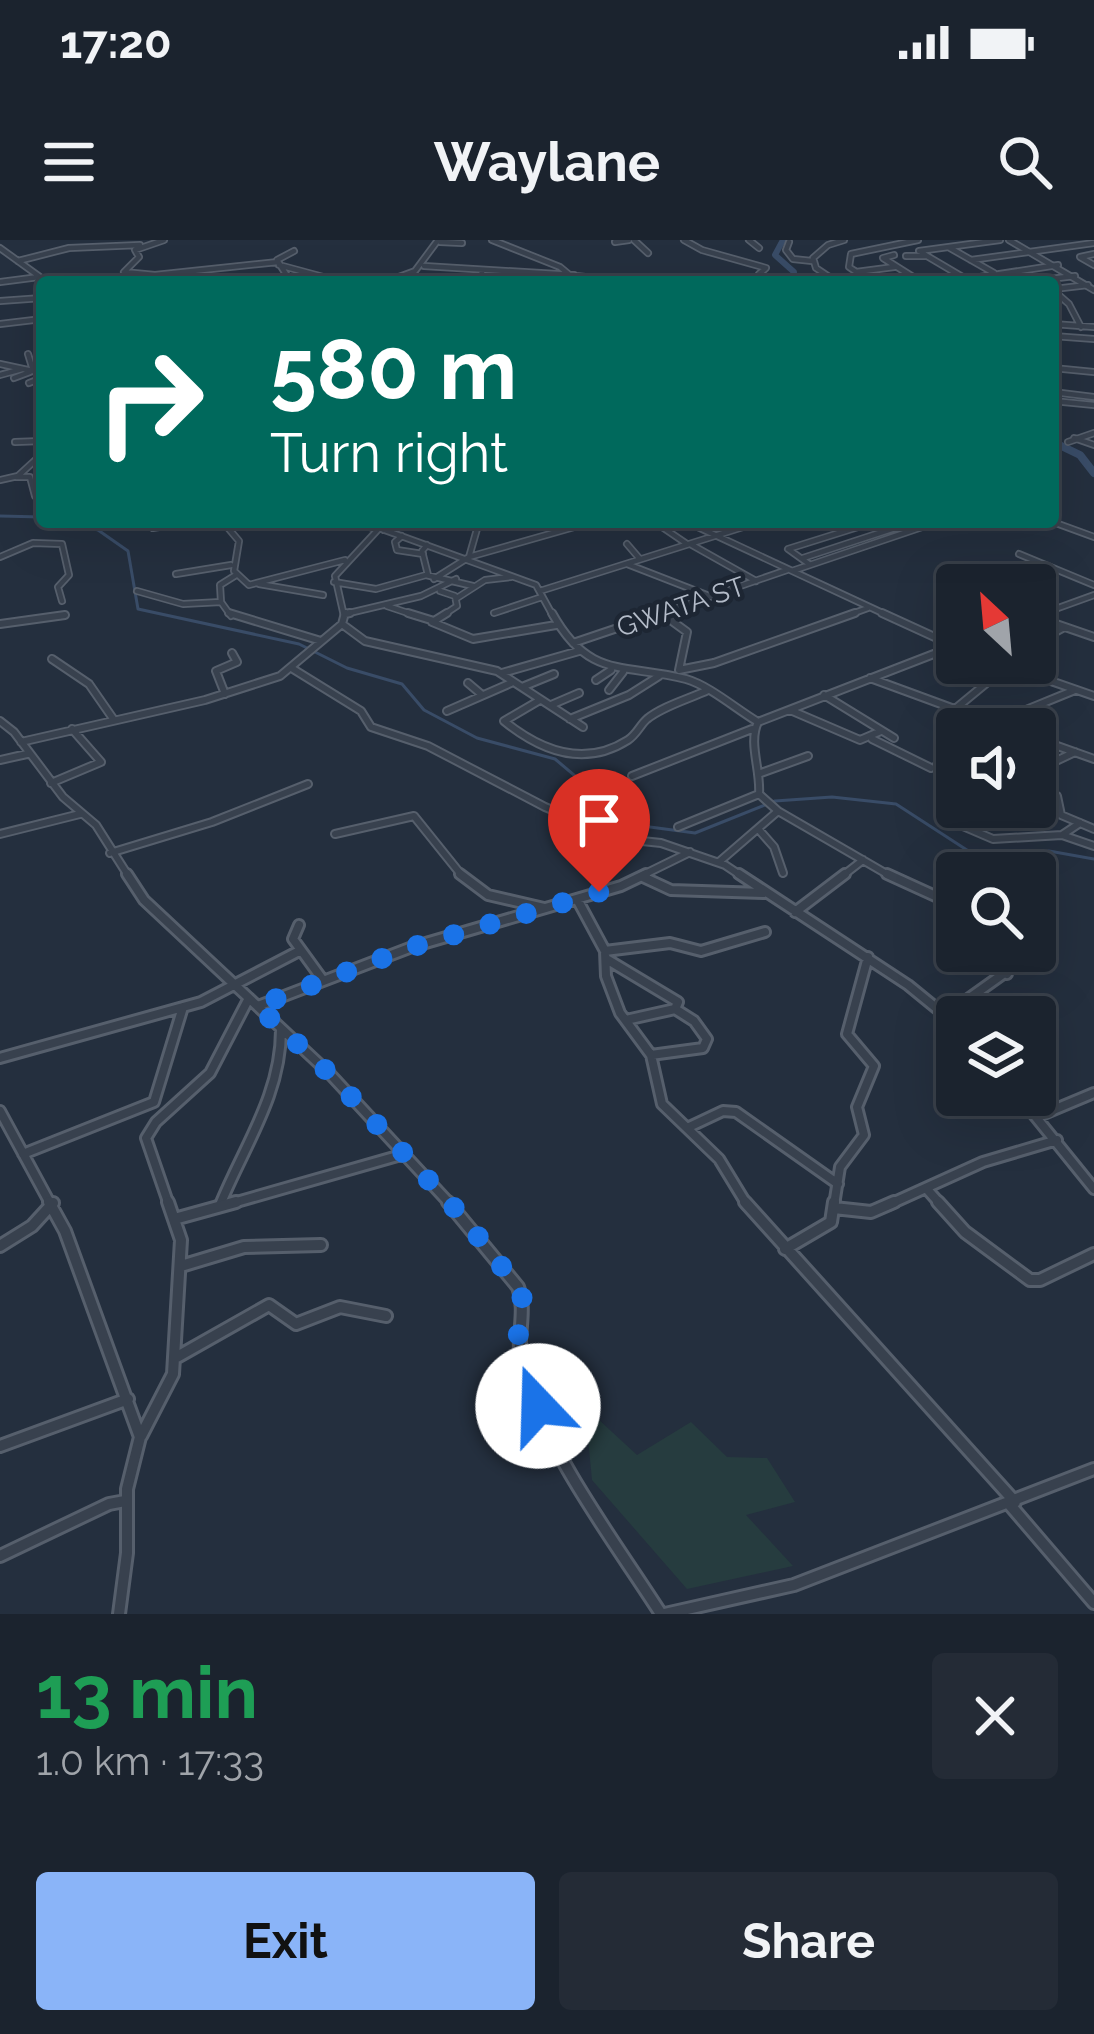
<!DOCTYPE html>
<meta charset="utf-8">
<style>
:root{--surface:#1b232e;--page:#242b36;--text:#f1f3f6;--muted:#a0a4aa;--line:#39404a;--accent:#8ab4f8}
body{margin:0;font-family:Raleway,sans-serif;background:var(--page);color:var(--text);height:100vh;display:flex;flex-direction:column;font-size:45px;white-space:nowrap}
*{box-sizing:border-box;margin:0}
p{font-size:39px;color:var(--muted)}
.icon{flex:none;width:66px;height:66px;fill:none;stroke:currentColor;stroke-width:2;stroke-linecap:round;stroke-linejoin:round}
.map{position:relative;height:1374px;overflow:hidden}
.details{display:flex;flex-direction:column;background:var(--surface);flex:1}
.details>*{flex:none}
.guide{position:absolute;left:36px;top:36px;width:1023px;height:252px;border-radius:12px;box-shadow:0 12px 48px #0002,0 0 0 3px var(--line);background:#00695c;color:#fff;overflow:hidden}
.needle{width:78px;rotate:334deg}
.tools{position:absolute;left:936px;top:324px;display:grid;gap:24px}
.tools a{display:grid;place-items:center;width:120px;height:120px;border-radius:12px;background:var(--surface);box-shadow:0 12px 48px #0002,0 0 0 3px var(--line);font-size:60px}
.pin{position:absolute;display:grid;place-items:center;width:102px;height:102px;color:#fff;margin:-123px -51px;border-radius:50% 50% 50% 0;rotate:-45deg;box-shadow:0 0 12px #0007}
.pin .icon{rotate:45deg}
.me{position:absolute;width:132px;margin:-66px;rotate:339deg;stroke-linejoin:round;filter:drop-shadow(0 0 9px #0008)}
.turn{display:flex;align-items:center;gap:42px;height:252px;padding:0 36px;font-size:54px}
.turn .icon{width:156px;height:156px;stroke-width:2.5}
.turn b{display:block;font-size:84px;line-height:102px}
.round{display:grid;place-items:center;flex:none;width:126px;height:126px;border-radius:12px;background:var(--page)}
.overview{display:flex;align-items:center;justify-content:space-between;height:204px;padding:0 36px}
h1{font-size:72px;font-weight:700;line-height:90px;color:#1e9e55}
.cta{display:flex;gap:24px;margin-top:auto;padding:24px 36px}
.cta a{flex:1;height:138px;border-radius:12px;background:var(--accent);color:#111;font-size:48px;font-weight:700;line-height:138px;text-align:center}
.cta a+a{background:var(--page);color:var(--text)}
.status{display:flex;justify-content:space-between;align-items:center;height:84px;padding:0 60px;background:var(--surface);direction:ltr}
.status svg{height:33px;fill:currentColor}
header{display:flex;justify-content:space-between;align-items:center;height:156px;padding:0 36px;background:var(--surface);font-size:54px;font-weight:700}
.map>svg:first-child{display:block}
</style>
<div class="status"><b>17:20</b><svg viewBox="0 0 49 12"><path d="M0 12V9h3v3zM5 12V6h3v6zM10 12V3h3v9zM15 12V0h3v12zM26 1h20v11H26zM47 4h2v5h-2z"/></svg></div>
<header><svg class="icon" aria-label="menu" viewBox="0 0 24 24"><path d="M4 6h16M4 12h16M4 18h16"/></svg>Waylane<svg class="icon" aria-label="search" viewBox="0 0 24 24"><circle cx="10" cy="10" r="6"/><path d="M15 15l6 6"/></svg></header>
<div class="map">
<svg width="1094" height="1374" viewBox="0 0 1094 1374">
<rect width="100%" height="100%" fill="#242f3e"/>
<path fill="#263c3f" d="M585,1167l52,48 54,-33 36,35 40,1 28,44 -49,13 47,51 -106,23 -95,-109z"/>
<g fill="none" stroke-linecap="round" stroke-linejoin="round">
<path stroke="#394c67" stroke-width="3" d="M0,276l42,1
M73,282l25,8 30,21 10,58 161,35 48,24 55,16 22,26 53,28 78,21 51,43 44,25 45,6 80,-32 57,-4 64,7 94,61 59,-14 45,8"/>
<path stroke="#394c67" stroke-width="6" d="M783,0l-8,15 19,17 -1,10"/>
<path stroke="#394c67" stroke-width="8" d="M1053,202l27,13 14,18"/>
<g stroke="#565f6c" stroke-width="8">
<path id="minor-far3" d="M164,0l-29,10 4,7 -15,15 31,3 123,-13
M492,0l68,27 18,15
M634,0l14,13
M684,0l18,10 64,18 -7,6
M749,0l10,8
M440,2l22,1
M615,2l14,-2
M789,2l-3,8 7,9 19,2
M0,8l47,34
M950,8l44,25
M919,11l81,-11
M922,13l44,26
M1094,14l-14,3 14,8
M894,15l-11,3 38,24
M906,16h20
M971,20l123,-17
M18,21l51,-13 71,-3
M279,25l63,17
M424,26l150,9
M481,30l3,9 28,3
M856,32l38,-5
M576,36l56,6
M967,39l91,-14
M0,42l39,-5
M291,42l-14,-22 17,-9
M385,42l30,-11 23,-31
M837,42l-21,-14 -3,-10 15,-13 16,-5
M871,42l-22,-15 2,-13 67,-14
M871,42l38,-6
M1025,42l50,-6
M1054,49l34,-4
M1053,50l16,14 12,23
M0,61l42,-3
M0,84l42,-5
M1053,84l41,3
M1053,96l41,3
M28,114l4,13
M0,124l42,9
M1053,128l41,4
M0,135l22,-6
M14,138l16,-6
M29,143l13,-5
M1053,152l41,5
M1053,161l41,4
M1074,198l20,7
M15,202l27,-1
M1068,202l26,-9
M16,237h14l5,19
M0,240l18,-4 24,-22
M223,282l16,19 -5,30 15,14 96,-25
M352,282l24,7
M687,282l202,94
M1053,282l41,15
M230,287l22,-5
M662,287l25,17
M153,288l36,-6
M379,288l157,57 17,31
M384,290l27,-8
M402,296l-7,6 2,8 26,4
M627,304l12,14
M427,305l-5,6 6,24
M692,305l64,36
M1019,314l75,31
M0,317l33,-14 29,1 7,31 -11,12 4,14
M469,317l8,-28 -6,-7
M803,318l110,-36
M627,324l85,33
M809,324l-21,-15 86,-27
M792,331l145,-49
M176,334l55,-9
M434,339l35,-22 123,-35
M334,342l42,7 50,-14 47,11
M259,344l64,11
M137,351l46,13 38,-2
M440,351l15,5 2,10 -15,10
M540,351l219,-69
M457,358l28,-18 26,-3
M387,366l30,10
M494,373l48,-16
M661,373l4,3
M345,374l76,-18 35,-17
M60,376l5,-1
M231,376l-10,-14 -1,-17 16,-10
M344,376l-9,-40 50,-54
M653,376l134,-46
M846,376l22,-8
M1036,376l58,-21"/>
</g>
<g stroke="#565f6c" stroke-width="10">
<path id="minor-far2" d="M229,373l92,28
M408,373l26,8 13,-8
M552,373c37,67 72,50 134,66 24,7 50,30 72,43
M661,373l26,19 -8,38
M882,373l70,32
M345,374l5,-1
M1035,376l9,-3
M1036,377l58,20
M432,382l41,17 83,-14
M0,384l65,-9
M342,384l23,17 132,30 86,56
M573,403l89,-30
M1035,403l29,-16
M52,419l37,25 25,36
M999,423l95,33
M293,429l68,42 10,16 57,19 117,61 78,32 38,4 64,22 18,12
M679,430l35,-7 141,-50
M502,433l77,-22
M870,438l139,51
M596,440l15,-10
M468,443l13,11
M522,447l32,-13
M609,450l14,-18
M225,454l-9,-23 21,-9 -5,-9
M824,455l70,43
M540,460l-36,21c37,30 80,47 124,19 9,-6 12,-15 19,-21 16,-13 42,-20 61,-29
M551,465l28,-12
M955,469l51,-42
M790,470l70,30 21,-9
M447,471l64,-28
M570,479l59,-24 30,-19
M0,481l14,11 49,65 33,28 33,52
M994,483l81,-33
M1035,498l59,21
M872,499l59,29
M21,502l184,-42 75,-24 62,-52 3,-11
M957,516l-21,10 10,11 -2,41 49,21 69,-4
M0,520l27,-6
M1035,531l40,-19
M761,533l47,-17
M632,536l120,-47
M51,543l50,-21 -29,-33
M1035,547l22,9 4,19 33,14
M759,554l19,17 114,66
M1080,583l-18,12 32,11
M678,587l81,-33c2,-24 -11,-51 -1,-72l199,-77
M760,591l14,16 9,26
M0,594l80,-20
M335,594l79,-18 49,61
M110,613l102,-31 96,-38
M719,622l59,-51
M639,637l51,-25
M841,637l22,-17"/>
</g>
<g stroke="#565f6c" stroke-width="14">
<path id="minor-far1" d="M127,634l17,26 186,174 121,131
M460,634l28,21 56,13
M739,634l169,111 49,40
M887,634l57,26 13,21
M643,637l28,13 92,3
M577,659l28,52 1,25 14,37 31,42 11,49 57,55 28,46
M795,672l50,-38
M299,685l-6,14 29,40
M605,711l65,-8 31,8 64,-19
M987,711l20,23
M608,720l70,42 -3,7
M258,766l154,-59 209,-61 25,-12
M947,774l94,-67
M998,777l22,-8
M626,780l49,-11 19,12 13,18 -4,9 -52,7
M0,818l201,-56 100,-52
M1018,855l76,94
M0,871l51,94
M1039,876l55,-23
M687,888l36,-17 13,1 102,72
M23,914l131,-52 29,-95
M926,948l15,17
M169,965l-23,-67 10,-16 54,-49 39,-75
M220,965c24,-59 61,-110 61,-175
M226,965l175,-50
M834,965l6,-38 24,-32 -7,-28 17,-41 -27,-32 21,-77
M888,965l95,-43 74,-22"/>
</g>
<g stroke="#565f6c" stroke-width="16">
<path id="minor" d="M49,962l16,29 75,206 -13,52v64l-8,61
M448,962l70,85c10,27 -4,53 5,82 25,86 90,170 138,245
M745,962l270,300
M938,962l27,30 65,48h10l54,-26
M834,968l37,4 23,-10
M178,978l58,-16
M0,1006l32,-20 21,-23
M785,1009l46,-27 3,-20
M181,1026l63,-19 77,-2
M177,1117l92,-52 27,19 44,-17 46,9
M141,1196l32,-62 8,-134 -13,-38
M0,1206l128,-47
M1010,1265l84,98
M0,1316l109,-52 16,-3
M665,1374l129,-29 300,-116"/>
</g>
<g stroke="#565f6c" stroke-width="8">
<path id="tertiary" d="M1009,0l85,50"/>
</g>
<use href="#minor-far3" stroke="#38414e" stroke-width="4.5"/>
<use href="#minor-far2" stroke="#38414e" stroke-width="6"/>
<use href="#minor-far1" stroke="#38414e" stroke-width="8"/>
<use href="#minor" stroke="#38414e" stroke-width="10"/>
<use href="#tertiary" stroke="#38414e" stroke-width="4.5"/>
</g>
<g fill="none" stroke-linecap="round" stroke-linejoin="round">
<path stroke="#1a73e8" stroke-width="21" stroke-dasharray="0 37.8" d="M538,1166l-22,-58 8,-45 -6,-16 -57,-72 -131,-141 -73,-68 155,-59 187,-55"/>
</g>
<g text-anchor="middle" stroke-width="9" stroke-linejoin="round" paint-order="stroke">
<g font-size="27" fill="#b4bcc9" stroke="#1d2633">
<text transform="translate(681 367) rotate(-19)" y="9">GWATA ST</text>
</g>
</g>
</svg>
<div class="tools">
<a><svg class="needle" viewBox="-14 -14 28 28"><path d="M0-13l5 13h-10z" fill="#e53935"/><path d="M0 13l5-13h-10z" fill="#a0a4aa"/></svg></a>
<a><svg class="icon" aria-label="sound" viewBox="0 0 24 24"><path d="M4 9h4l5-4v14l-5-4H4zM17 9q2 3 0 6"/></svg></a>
<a><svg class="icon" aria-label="search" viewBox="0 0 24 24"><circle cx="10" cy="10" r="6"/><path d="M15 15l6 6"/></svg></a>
<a><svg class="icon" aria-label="layers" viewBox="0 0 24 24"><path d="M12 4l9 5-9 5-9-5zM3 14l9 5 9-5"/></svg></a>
</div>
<div class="pin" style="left:599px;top:652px;background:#d93025"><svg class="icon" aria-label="arrive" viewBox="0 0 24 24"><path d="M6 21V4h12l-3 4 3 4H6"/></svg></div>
<svg class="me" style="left:538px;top:1166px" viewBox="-20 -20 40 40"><circle r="19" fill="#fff"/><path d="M0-13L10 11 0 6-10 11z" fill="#1a73e8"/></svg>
<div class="guide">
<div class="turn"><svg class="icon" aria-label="right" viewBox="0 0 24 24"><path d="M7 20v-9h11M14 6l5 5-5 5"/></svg><div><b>580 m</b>Turn right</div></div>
</div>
</div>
<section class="details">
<div class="overview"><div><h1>13 min</h1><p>1.0 km · 17:33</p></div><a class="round"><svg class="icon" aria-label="close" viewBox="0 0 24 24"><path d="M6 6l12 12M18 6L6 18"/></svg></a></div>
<div class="cta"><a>Exit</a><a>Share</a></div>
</section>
